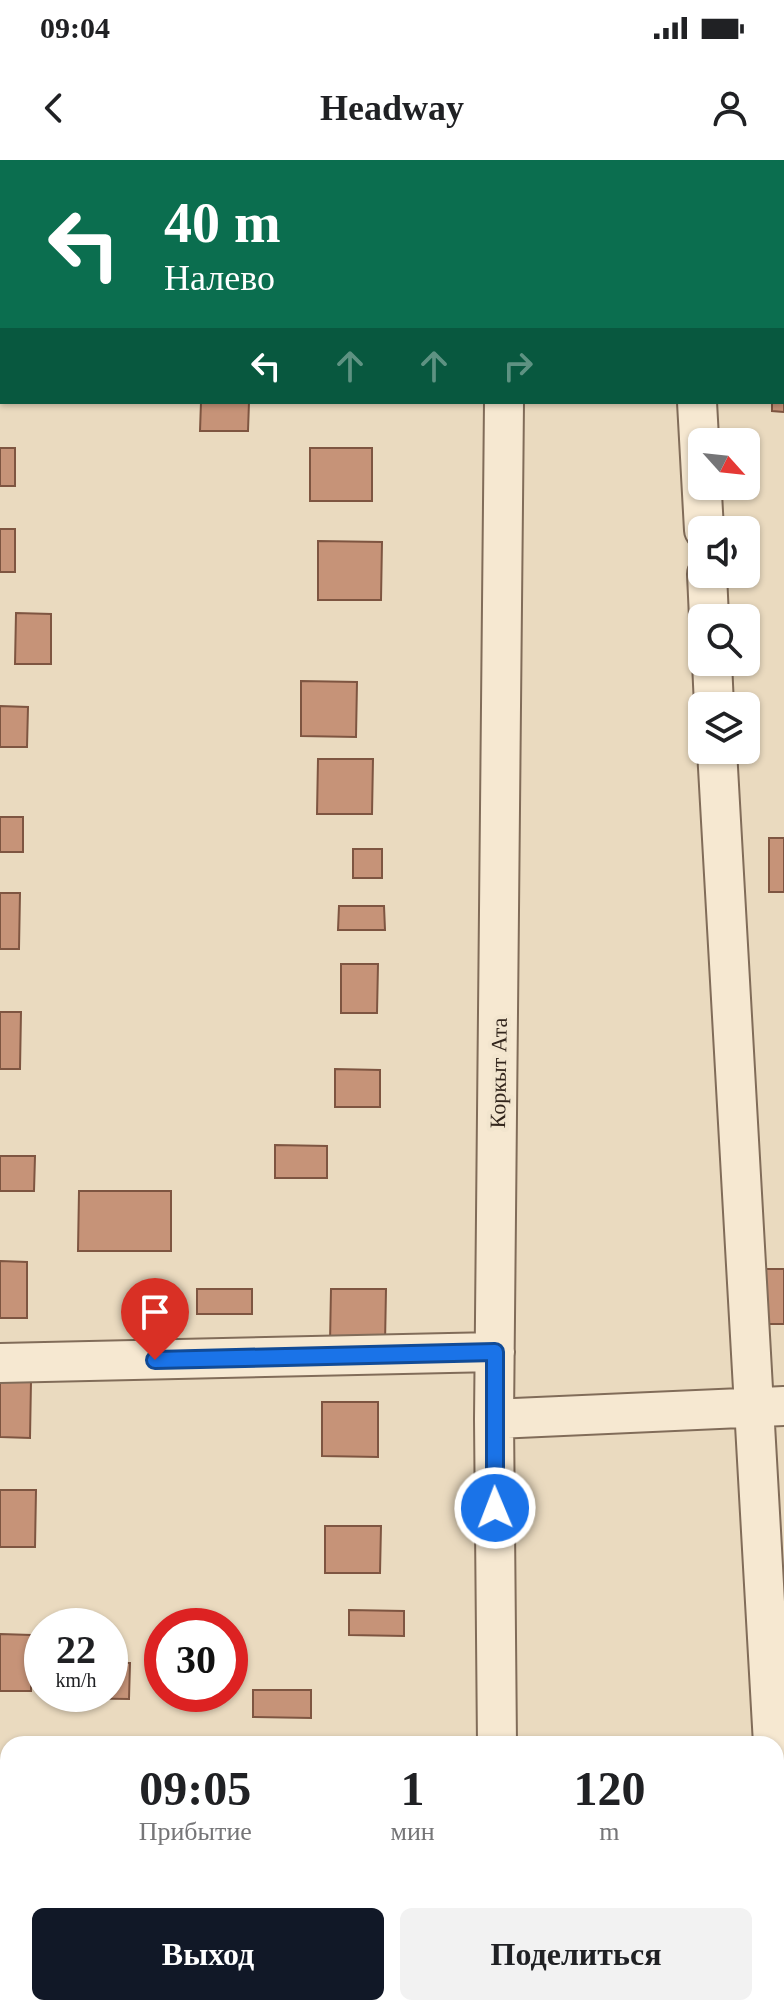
<!DOCTYPE html>
<html lang="ru">
<meta charset="utf-8">
<style>
:root{--surface:#fff;--page:#f2f2f2;--text:#202124;--muted:#757577;--accent:#111827}
body{margin:0;font-family:Georgia,serif;background:var(--page);color:var(--text);height:100vh;display:flex;flex-direction:column;font-size:30px;white-space:nowrap}
*{box-sizing:border-box;margin:0}
p{font-size:26px;color:var(--muted)}
.icon{flex:none;width:44px;height:44px;fill:none;stroke:currentColor;stroke-width:2;stroke-linecap:round;stroke-linejoin:round}
.map{position:relative;flex:1;overflow:hidden}
.side{position:absolute;left:0px;top:1576px;width:784px;height:280px;display:flex;flex-direction:column;background:var(--surface);border-radius:24px 24px 0 0;box-shadow:0 2px 6px #0004}
.side>*{flex:none}
.guide{position:absolute;left:0px;top:0px;width:784px;height:244px;box-shadow:0 2px 6px #0004;background:#0b6e4f;color:#fff;overflow:hidden}
.needle{width:52px;rotate:117deg}
.fabs{position:absolute;left:688px;top:268px;display:grid;gap:16px}
.fabs a{display:grid;place-items:center;width:72px;height:72px;border-radius:12px;background:var(--surface);box-shadow:0 2px 6px #0004;font-size:40px}
.speed{position:absolute;left:24px;top:1448px;display:flex;gap:16px;font-size:40px;font-weight:700;text-align:center}
.speed>*{display:grid;place-content:center;width:104px;height:104px;border-radius:50%;background:var(--surface);box-shadow:0 2px 6px #0004;line-height:1}
.speed small{font-size:20px;font-weight:400}
.speed .limit{border:12px solid #d22;background:#fff;color:#111}
.pin{position:absolute;display:grid;place-items:center;width:68px;height:68px;color:#fff;margin:-82px -34px;border-radius:50% 50% 50% 0;rotate:-45deg;box-shadow:0 0 8px #0007}
.pin .icon{rotate:45deg}
.me{position:absolute;width:88px;margin:-44px;rotate:359deg;stroke-linejoin:round;filter:drop-shadow(0 0 6px #0008)}
.turn{display:flex;align-items:center;gap:28px;height:168px;padding:0 32px;font-size:36px}
.turn .icon{width:104px;height:104px;stroke-width:2.5}
.turn b{display:block;font-size:56px;line-height:68px}
.lanes{display:flex;align-items:center;height:76px;padding:0 32px;background:#0003;justify-content:center;gap:40px;direction:ltr}
.lanes .off{opacity:.35}
.eta{display:flex;justify-content:space-evenly;align-items:center;height:136px;text-align:center}
.eta b{font-size:48px;font-weight:700;line-height:56px}
.primary-button{display:flex;gap:16px;margin-top:auto;padding:16px 32px}
.primary-button a{flex:1;height:92px;border-radius:12px;background:var(--accent);color:#fff;font-size:32px;font-weight:700;line-height:92px;text-align:center}
.primary-button a+a{background:var(--page);color:var(--text)}
.status{display:flex;justify-content:space-between;align-items:center;height:56px;padding:0 40px;background:var(--surface);direction:ltr}
.status svg{height:22px;fill:currentColor}
header{display:flex;justify-content:space-between;align-items:center;height:104px;padding:0 32px;background:var(--surface);font-size:36px;font-weight:700}
.map>svg:first-child{display:block}
</style>
<div class="status"><b>09:04</b><svg viewBox="0 0 49 12"><path d="M0 12V9h3v3zM5 12V6h3v6zM10 12V3h3v9zM15 12V0h3v12zM26 1h20v11H26zM47 4h2v5h-2z"/></svg></div>
<header><svg class="icon" aria-label="back" viewBox="0 0 24 24"><path d="M15 5l-7 7 7 7"/></svg>Headway<svg class="icon" aria-label="person" viewBox="0 0 24 24"><circle cx="12" cy="8" r="4"/><path d="M4 21q1-7 8-7t8 7"/></svg></header>
<div class="map">
<svg width="784" height="1856" viewBox="0 0 784 1856">
<rect width="100%" height="100%" fill="#eadabf"/>
<path fill="#c69378" stroke="#7e5541" stroke-width="2" d="M261,0h56v2h-56z
M0,35h2v52h-2z
M782,70h2v62h-2z
M782,206h2v46l-12,-1v-9h10z
M201,242h48l-1,29h-48z
M0,288h15v38h-15z
M310,288h62v53h-62z
M0,369h15v43h-15z
M318,381l64,1 -1,58h-63z
M16,453l35,1v50h-36z
M301,521l56,1 -1,55 -55,-1z
M0,546l28,1 -1,40h-27z
M318,599h55l-1,55h-55z
M0,657h23v35h-23z
M769,678h15v54h-15z
M353,689h29v29h-29z
M0,733h20l-1,56h-19z
M339,746h45l1,24h-47z
M341,804h37l-1,49h-36z
M0,852h21l-1,57h-20z
M335,909l45,1v37h-45z
M275,985l52,1v32h-52z
M0,996h35l-1,35h-34z
M79,1031h92v60h-93z
M0,1101l27,1v56h-27z
M758,1109h26v55h-26z
M197,1129h55v25h-55z
M331,1129h55l-1,55 -55,-1z
M0,1221h31l-1,57 -30,-1z
M322,1242h56v55l-56,-1z
M0,1330h36l-1,57h-35z
M325,1366h56l-1,47h-55z
M349,1450l55,1v25l-55,-1z
M0,1474l31,1v56h-31z
M110,1503h20l-1,36 -68,-1v-4h49z
M253,1530h58v28l-58,-1z
M0,1633h8v69h-8z
M0,1813h8v35h26v8h-34z
M328,1848h55v8h-55z"/>
<g fill="none" stroke-linecap="round" stroke-linejoin="round">
<g stroke="#816c59" stroke-width="42">
<path id="minor" d="M684,0v2
M507,2v-2
M697,242l7,128
M707,414l2,44
M712,502l2,44
M717,590l56,994
M0,1203l495,-11
M494,1259l290,-13
M497,1584l-3,-325 10,-1017
M776,1643l8,145
M502,1848l1,8"/>
</g>
<use href="#minor" stroke="#f6e8d1" stroke-width="38"/>
</g>
<g fill="none" stroke-linecap="round" stroke-linejoin="round">
<g stroke="#114b97" stroke-width="20">
<path id="route" d="M155,1200l340,-8v156"/>
</g>
<use href="#route" stroke="#1a73e8" stroke-width="14"/>
</g>
<g text-anchor="middle" stroke-width="8" stroke-linejoin="round" paint-order="stroke">
<g font-size="22" fill="#32251c" stroke="#f2e5ce">
<text transform="translate(498 913) rotate(-89)" y="8">Коркыт Ата</text>
</g>
</g>
</svg>
<div class="fabs">
<a><svg class="needle" viewBox="-14 -14 28 28"><path d="M0-13l5 13h-10z" fill="#e53935"/><path d="M0 13l5-13h-10z" fill="#757577"/></svg></a>
<a><svg class="icon" aria-label="sound" viewBox="0 0 24 24"><path d="M4 9h4l5-4v14l-5-4H4zM17 9q2 3 0 6"/></svg></a>
<a><svg class="icon" aria-label="search" viewBox="0 0 24 24"><circle cx="10" cy="10" r="6"/><path d="M15 15l6 6"/></svg></a>
<a><svg class="icon" aria-label="layers" viewBox="0 0 24 24"><path d="M12 4l9 5-9 5-9-5zM3 14l9 5 9-5"/></svg></a>
</div>
<div class="speed"><div>22<small>km/h</small></div><div class="limit">30</div></div>
<div class="pin" style="left:155px;top:1200px;background:#d93025"><svg class="icon" aria-label="arrive" viewBox="0 0 24 24"><path d="M6 21V4h12l-3 4 3 4H6"/></svg></div>
<svg class="me" style="left:495px;top:1348px" viewBox="-20 -20 40 40"><circle r="17" fill="#1a73e8" stroke="#fff" stroke-width="3"/><path d="M0-11L8 9 0 5-8 9z" fill="#fff"/></svg>
<div class="guide">
<div class="turn"><svg class="icon" aria-label="left" viewBox="0 0 24 24"><path d="M17 20v-9H6M10 6l-5 5 5 5"/></svg><div><b>40 m</b>Налево</div></div>
<div class="lanes"><svg class="icon" aria-label="left" viewBox="0 0 24 24"><path d="M17 20v-9H6M10 6l-5 5 5 5"/></svg><svg class="icon off" aria-label="ahead" viewBox="0 0 24 24"><path d="M12 20V5M6 11l6-6 6 6"/></svg><svg class="icon off" aria-label="ahead" viewBox="0 0 24 24"><path d="M12 20V5M6 11l6-6 6 6"/></svg><svg class="icon off" aria-label="right" viewBox="0 0 24 24"><path d="M7 20v-9h11M14 6l5 5-5 5"/></svg></div>
</div>
<section class="side">
<div class="eta">
<div><b>09:05</b><p>Прибытие</p></div>
<div><b>1</b><p>мин</p></div>
<div><b>120</b><p>m</p></div>
</div>
<div class="primary-button"><a>Выход</a><a>Поделиться</a></div>
</section>
</div>
